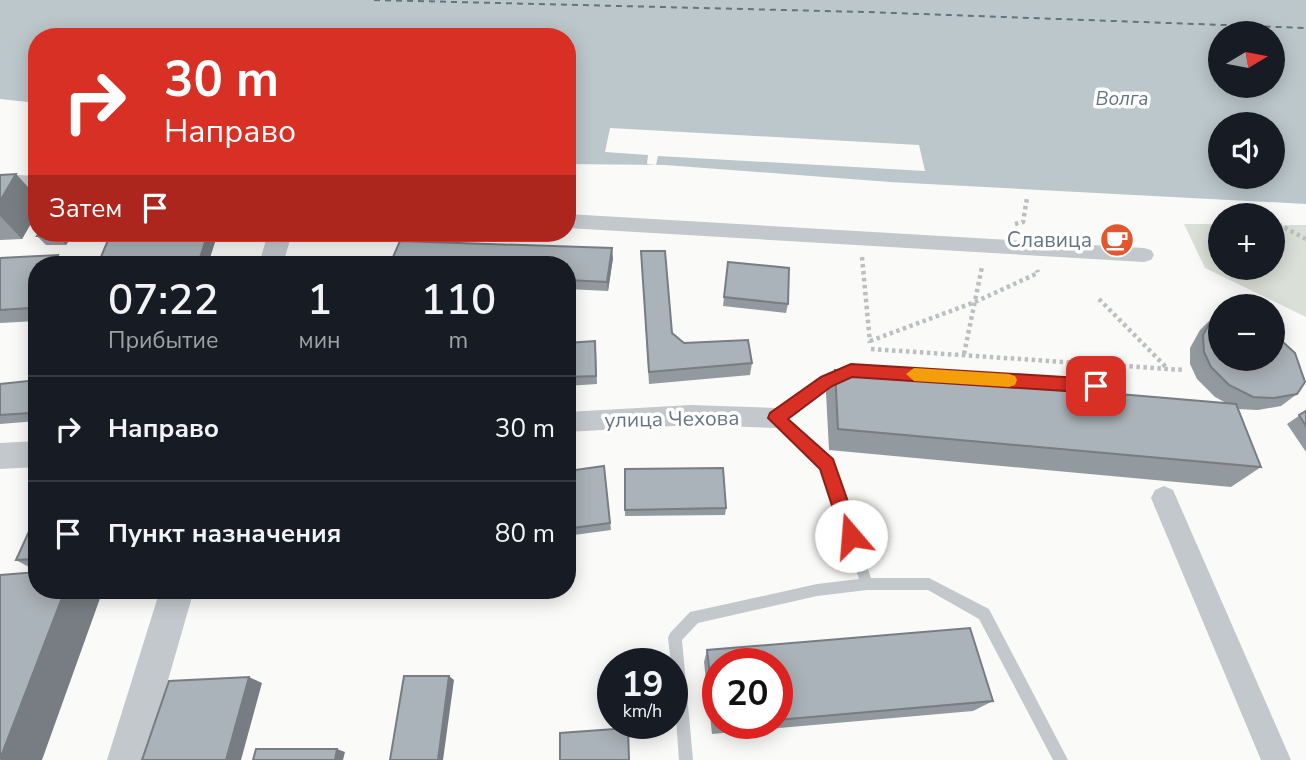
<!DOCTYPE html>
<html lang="ru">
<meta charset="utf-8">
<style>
:root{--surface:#171b24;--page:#20242c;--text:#f1f3f6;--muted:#9ea1a6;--line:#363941}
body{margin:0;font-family:"Nunito Sans",sans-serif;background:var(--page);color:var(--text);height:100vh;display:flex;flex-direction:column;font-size:26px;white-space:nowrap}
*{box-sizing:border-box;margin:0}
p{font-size:23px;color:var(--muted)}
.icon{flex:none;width:38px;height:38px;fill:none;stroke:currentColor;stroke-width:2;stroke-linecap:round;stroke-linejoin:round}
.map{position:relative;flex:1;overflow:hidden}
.drawer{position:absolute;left:28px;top:256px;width:548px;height:343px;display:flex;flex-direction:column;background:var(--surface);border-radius:28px;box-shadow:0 4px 18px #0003}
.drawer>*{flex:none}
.top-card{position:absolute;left:28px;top:28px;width:548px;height:214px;border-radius:28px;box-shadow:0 4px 18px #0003;background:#d93025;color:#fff;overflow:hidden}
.needle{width:46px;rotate:80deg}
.controls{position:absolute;left:1208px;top:21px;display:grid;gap:14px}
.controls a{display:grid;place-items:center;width:77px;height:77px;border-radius:50%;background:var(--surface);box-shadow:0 4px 18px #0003;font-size:35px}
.speed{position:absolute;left:597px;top:648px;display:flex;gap:14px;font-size:35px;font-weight:700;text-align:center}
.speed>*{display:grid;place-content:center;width:91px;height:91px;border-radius:50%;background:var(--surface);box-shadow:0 4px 18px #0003;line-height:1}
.speed small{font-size:18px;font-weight:400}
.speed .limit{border:10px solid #d22;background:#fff;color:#111}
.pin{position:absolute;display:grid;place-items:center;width:60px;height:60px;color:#fff;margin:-30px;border-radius:14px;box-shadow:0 4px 10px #0006}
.me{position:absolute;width:77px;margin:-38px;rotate:342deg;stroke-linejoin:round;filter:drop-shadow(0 0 5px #0008)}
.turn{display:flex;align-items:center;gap:24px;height:147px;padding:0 21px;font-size:32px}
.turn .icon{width:91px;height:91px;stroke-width:2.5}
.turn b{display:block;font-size:49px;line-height:60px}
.then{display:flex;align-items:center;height:66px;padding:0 21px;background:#0003;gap:14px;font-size:26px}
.eta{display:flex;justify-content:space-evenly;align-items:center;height:119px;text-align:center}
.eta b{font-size:42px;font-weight:600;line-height:49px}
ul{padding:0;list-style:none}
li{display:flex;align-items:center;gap:21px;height:105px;padding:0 21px;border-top:2px solid var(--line)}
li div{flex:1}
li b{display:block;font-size:26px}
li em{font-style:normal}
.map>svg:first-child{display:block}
</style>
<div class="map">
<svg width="1306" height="760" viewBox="0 0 1306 760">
<rect width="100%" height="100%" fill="#fafaf8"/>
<path fill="#dadfd7" d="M1184,224h36v44h52v-43h34v92l-101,-49z"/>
<path fill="#bbc7cb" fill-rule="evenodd" d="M0,0h1306v204l-416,-22 -225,-17 -98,-1v-127h-530v66l-37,-4zM1220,33h52v53h-52zM1220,124h52v53h-52z"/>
<path fill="#fafaf8" d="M610,128l309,17 6,26 -267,-15 -2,9 -9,-1 1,-9 -43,-3z"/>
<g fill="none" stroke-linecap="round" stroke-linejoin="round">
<path stroke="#60757c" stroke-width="2" stroke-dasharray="6 5" stroke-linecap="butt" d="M374,0l492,12 440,16"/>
<path stroke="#bbbfc2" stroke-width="4.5" stroke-dasharray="3.5 3.5" stroke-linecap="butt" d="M1272,221l34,18
M1015,224l8,-2 4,-24
M862,257l8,86
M1099,299l68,69
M870,341l105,-39 63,-29 -1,-3
M871,349l313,21
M964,354l18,-87"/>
<path fill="#c3c8cc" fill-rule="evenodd" d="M851,366l249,17 1,3 -1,3 -4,1 -244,-16 -22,11 -46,33 47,42 40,118h58l60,31 79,151h-15l-74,-141 -51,-29h-61l-50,6 -119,27 -16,17 11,120h-14l-7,-97h-1l-3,-25 2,-5 20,-21 127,-28 42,-5 -37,-112 -51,-49 1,-3 50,-36z"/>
<path fill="#c3c8cc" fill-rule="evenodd" d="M567,214l577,34 7,2 3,5 -3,5 -7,2 -577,-34z
M691,405l85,3 8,3 4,7 -4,7 -8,3 -85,-3 -124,7v-20z
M1164,486l9,4 118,270h-30l-110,-262 4,-8z"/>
<path fill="#c3c8cc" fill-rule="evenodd" d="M0,174l37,2v16l-37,-2z
M268,233h24l-9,31h-24z
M37,441v26l-37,2v-26z
M160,590h34l-49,170h-38z"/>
</g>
<path fill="#929a9f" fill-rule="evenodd" d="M16,174l21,23v16l-15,26 -22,1v-65z
M39,233h35l-8,12h-20l-9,-9z
M641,251l31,82 12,10 68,20 -2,12 -101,9z
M0,258l37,6v57l-37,2z
M613,258l-5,33 -41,-2v-25z
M728,262l60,42 -2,9 -63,-7z
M1213,317l84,77 -16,12 -23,4 -21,-1 24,58 -30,20 -402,-37 -3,-57 9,-23 393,34 -13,-7 -18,-18 -7,-15v-16l10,-18z
M567,343l29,7 1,34 -30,2z
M37,380v41l-37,3v-40z
M1306,411v41l-19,-28z
M604,466l7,64 -37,5 -2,-7z
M726,508l-1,7 -100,1v-6z
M37,514v52l-8,1 -13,-7z
M707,650l286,51 -20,10 -261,23 -8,-72zM777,663v60h-59z"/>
<path fill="#777d82" d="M16,174l21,23v16l-15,26 -22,-23v-15z
M59,233h15l-8,12 -8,-9z
M208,233h10l-10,31h-10z
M612,248l1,10 -5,33 -1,-9z
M58,255l9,9h-14z
M37,295v19l-7,-6z
M37,398v19l-7,-4z
M65,590h38l-61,170h-42z
M449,676l5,4 -11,80h-5z
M249,677l13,6 -21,77h-15z
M337,749l8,3 -2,8h-8z"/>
<path fill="#aab3b9" stroke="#777d82" stroke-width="2" d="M16,174l-16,27v-26z
M39,233h20l-1,3h-21z
M111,233h97l-10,31h-100z
M400,241l212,7 -5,34 -40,-2v-16h-177z
M641,251h24l7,82 12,10 64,-3 4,23 -103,9z
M58,255l-5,9h-16v31l-7,13 -30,2v-52z
M728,262l61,6 -1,36 -64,-7z
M1213,317h7v42h52v-27l23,21 10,29 -8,12 -23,4 -21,-1 -24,-12 -18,-18 -7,-15 -1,-17z
M595,341l1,35 -29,1v-34z
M835,370l401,34 25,63 -423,-38z
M37,380v18l-7,15 -30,2v-31z
M1306,411v15l-7,-11z
M604,466l6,57 -38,5 -4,-57z
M723,468l3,40 -101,2v-41z
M37,514v45l-21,1z
M37,572v18h28l-65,169v-184z
M970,628l23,73 -216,19v-57h-59v60h33l-35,3 -9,-76z
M404,676h45l-11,84h-48z
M249,677l-23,83h-84l27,-79z
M628,728l1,32h-69v-27z
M256,749h81l-2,11h-82z"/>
<path fill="#d93025" stroke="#8d1f18" stroke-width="2" d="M851,364l245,15 5,2 3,5 -3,5 -5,2 -244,-16 -20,9 -44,33 45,40 27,77 -3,7 -6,2 -6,-2 -3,-7 -22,-67 -52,-51 2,-5 51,-36z"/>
<path fill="#f59e0b" d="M914,368l95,6 6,2 2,4 -2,5 -6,2 -95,-6 -8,-7z"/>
<defs>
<g id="cafe-disc" transform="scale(1.75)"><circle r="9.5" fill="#e4572e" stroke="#fff"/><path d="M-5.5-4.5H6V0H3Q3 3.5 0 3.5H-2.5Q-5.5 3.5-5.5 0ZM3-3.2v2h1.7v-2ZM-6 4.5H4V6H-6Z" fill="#fff"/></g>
</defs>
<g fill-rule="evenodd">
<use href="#cafe-disc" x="1117" y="240"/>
</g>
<g text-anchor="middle" stroke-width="7" stroke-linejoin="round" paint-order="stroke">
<g font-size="19" font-style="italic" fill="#60757c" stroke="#fff">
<text x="1122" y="105">Волга</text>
</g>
<g font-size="21" fill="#657683" stroke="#fff" text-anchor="end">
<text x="1092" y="247">Славица</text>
</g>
<g font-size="21" fill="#657683" stroke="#fff">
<text transform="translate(672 419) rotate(-1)" y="7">улица Чехова</text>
</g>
</g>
</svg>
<div class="controls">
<a><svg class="needle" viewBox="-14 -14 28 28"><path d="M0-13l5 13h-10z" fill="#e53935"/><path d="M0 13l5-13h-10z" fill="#9ea1a6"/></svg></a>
<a><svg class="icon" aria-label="sound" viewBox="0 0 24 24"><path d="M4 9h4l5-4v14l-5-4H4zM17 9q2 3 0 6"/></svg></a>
<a>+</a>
<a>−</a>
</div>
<div class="speed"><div>19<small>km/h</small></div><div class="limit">20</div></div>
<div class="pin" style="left:1096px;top:386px;background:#d93025"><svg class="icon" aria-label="arrive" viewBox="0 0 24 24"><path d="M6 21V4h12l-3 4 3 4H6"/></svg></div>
<svg class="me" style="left:851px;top:536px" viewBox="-20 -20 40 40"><circle r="19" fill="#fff"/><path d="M0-13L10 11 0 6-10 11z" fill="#d93025"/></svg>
<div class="top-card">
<div class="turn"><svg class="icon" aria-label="right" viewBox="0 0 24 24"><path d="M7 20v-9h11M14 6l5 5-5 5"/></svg><div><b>30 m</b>Направо</div></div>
<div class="then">Затем<svg class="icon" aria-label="arrive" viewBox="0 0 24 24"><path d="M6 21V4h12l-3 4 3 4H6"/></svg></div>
</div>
<section class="drawer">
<div class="eta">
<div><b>07:22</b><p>Прибытие</p></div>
<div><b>1</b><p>мин</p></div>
<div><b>110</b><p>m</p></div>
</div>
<ul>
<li><svg class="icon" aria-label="right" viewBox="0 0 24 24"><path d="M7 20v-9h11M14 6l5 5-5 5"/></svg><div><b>Направо</b></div><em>30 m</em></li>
<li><svg class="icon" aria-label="arrive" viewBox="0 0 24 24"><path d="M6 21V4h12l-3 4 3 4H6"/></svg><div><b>Пункт назначения</b></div><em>80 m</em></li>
</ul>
</section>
</div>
